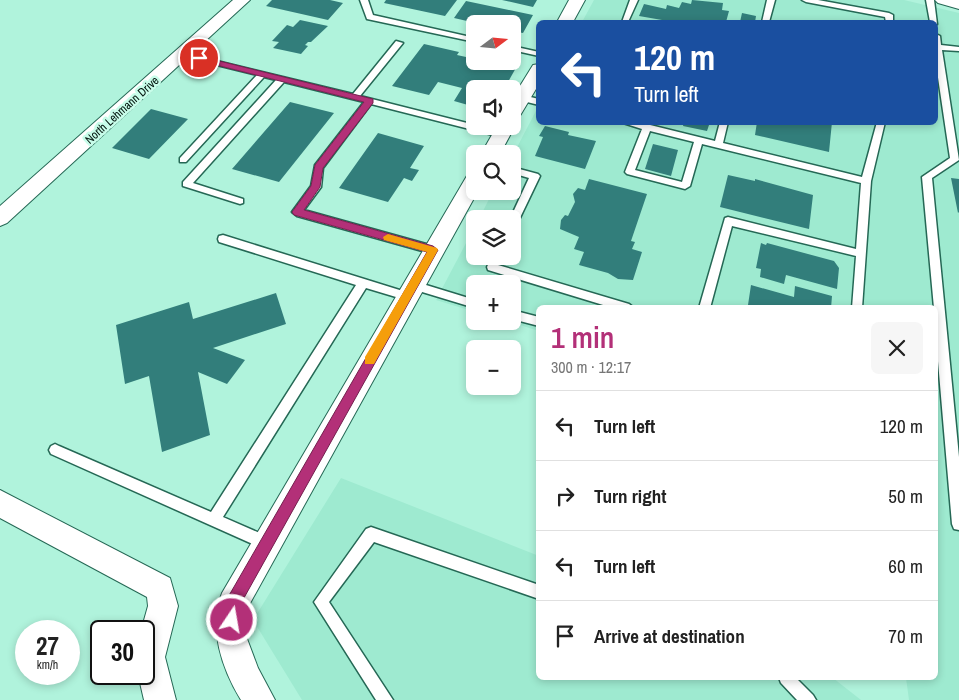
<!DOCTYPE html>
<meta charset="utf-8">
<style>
:root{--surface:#fff;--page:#f6f6f6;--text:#222;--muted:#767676;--line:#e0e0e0;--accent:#b33078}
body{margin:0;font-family:"Archivo Narrow",sans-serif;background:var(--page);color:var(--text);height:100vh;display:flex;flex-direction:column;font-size:19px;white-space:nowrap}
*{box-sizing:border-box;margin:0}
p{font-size:16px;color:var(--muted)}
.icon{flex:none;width:28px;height:28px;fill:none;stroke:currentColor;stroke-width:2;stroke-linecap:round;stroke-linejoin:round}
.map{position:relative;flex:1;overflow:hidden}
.side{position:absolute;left:536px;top:305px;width:402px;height:375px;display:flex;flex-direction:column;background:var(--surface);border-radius:8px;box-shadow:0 2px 8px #0003}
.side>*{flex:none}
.guide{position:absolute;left:536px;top:20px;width:402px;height:105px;border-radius:8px;box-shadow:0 2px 8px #0003;background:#1a4fa0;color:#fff;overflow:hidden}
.needle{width:32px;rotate:74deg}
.buttons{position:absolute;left:466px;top:15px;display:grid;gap:10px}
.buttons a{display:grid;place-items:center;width:55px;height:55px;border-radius:8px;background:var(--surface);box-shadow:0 2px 8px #0003;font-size:25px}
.speed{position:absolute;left:15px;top:620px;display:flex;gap:10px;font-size:25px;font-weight:700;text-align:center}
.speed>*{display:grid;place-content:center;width:65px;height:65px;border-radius:50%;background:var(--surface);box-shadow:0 2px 8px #0003;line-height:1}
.speed small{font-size:12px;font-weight:400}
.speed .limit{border:2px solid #111;border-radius:8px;background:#fff;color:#111}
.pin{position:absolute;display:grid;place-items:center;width:42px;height:42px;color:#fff;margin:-21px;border:2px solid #fff;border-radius:50%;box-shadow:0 1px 5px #0007}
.me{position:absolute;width:55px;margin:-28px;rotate:12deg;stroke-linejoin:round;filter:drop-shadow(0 0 4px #0008)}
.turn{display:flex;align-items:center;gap:18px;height:105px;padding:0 15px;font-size:22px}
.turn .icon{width:65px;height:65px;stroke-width:2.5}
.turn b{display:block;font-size:35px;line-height:42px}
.round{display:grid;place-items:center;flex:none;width:52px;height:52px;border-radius:8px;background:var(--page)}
.overview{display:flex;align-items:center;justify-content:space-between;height:85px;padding:0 15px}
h1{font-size:30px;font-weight:600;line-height:38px;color:var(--accent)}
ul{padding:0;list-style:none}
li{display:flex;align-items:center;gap:15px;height:70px;padding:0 15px;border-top:1px solid var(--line)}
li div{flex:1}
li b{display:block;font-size:19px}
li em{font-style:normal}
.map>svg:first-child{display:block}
</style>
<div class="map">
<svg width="959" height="700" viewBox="0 0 959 700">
<rect width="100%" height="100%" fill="#b0f3dc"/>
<path fill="#9eead0" d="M594,0h310l55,13v687h-50l-3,-22h30v-370h-397v23l-32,-10h5v-37h-37v28l-39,-12 39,-74v30h37v-37h-33l14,-28h19l1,-36 26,-50v17h397v-100h-354z
M341,478l198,78v122h294l28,22h-559l-49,-80z"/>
<path fill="#327e7b" d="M272,0h58l13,3 -15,17 -62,-14z
M386,0h71l-12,16 -61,-13z
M502,0h35l-4,7z
M692,0l31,3 -1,7 7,1 -3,11h-65l1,-2 -23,-4 5,-12 22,5 1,-4 12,3 3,-6 9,2z
M466,1l67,14 -10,18 -11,-2v-7h-32l-26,-6z
M742,13l14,3 -1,6h-15z
M300,20l28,6 -17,16h-3l-3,3 3,1 -7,8 -28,-6 6,-6 -7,-1 15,-16 6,2z
M424,44l35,8 -2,3 18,4v2h22l20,5 -13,23h-29v18l-21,-6 8,-13 -24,-6 -9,13 -37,-9z
M290,102l44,11 -55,69 -47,-13z
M151,109l37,10 -39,40 -37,-11z
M684,122h26l-3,9 -24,-5z
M757,122h75l-3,30 -74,-17z
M545,126l24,6 -1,3 28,6 -11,28 -50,-13 8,-19 -4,-1z
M378,133l46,13 -14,22 9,2 -7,11 -8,-3 -16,24 -49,-14z
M653,144l25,6 -7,26 -26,-7z
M728,175l27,6v-2l58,16 -4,34 -89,-22z
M951,178l8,1v33l-1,1z
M589,179l58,15 -16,47 4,1 -3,7 10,3 -9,28 -15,-1 -10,-6 -29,-8 5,-13 -10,-3 5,-12 -19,-8 1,-9 4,-5 3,1 7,-14 -2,-8 5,-6 7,2z
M761,243l5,2 1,-2 67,18 5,7 -2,21 -51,-14 -2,9 -24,-7 1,-8 -5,-1z
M751,285l43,12 1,-11 37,10 -1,12h-74l-9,-3z
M276,293l10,31 -73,24 32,12 -18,24 -29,-12 12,63 -48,17 -13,-76 -24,8 -9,-59 73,-23 4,17z"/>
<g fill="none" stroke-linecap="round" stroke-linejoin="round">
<g stroke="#256855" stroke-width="3">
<path id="lane" d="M360,0h8l5,15 102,23v4l-108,-23z
M630,0h8l-10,22h-6z
M767,0h8l-6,22h-7z
M802,0h16l71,13 4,2v7h-7l-1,-5 -79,-15z
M926,0h8l3,24 -7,-2z
M936,34l4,2 1,9 18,2v4l-17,-1 17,110 -27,18 27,279v73l-5,-1 -2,-5 -16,-186v-30h-2l-12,-131 28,-19 -14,-94z
M396,41l7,2 -43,53 115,29v1l26,5 4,3 -4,3 -130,-33 -48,64 -2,19 -17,23 133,37 1,3 -1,3 -4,1 -136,-38 -5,-4 19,-26 4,-21 49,-63 -80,-20 -91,101 50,16v4l-3,1 -57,-18v-4l93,-102 -12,-3 -78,85h-6v-4l77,-83 -77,-19v-4l173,42z
M512,46l27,6v4l-27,-6z
M522,95l17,4v6l-20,-5v-4z
M620,122h18l77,19 5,-19h8l-5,21 139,34 15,-55h8l-14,59 -9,127h-10l4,-52 -124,-30 -22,82h-11l26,-90 3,-1 128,32 5,-66 -159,-39 -12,42 -5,3 -58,-15 -2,-2 17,-43zM650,131l44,11 -12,40 -47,-12z
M512,167l26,7 2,2 -23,48 -5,3v-8h-2l19,-41 -17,-5z
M223,235l183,57 5,4 -5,4 -40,-12 -143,229 48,21 2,5 -2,5 -5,2 -215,-96 -2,-4 2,-4 4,-2 4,2 152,66 145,-227 -137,-43 -1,-3 1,-3z
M492,256h10l-4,9 131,39 5,4h-21l-125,-38 -1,-3z
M413,281l62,19v8l-66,-20 -1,-3 1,-3z
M512,310l27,7v9l-27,-7z
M371,527l168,58v14l-165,-57 -45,60 64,98h-17l-62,-98 52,-73z
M779,678h17l17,17 3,5h-19l-16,-17z"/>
</g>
<g stroke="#256855" stroke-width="2">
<path id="street" d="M233,0h17l-243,223 -7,3v-20z
M569,0h16l-12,22h-16z
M935,0h24v9l-21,-6z
M539,64v20l-21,35 -6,2v-22l21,-34z
M512,122l3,4 -15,28h-19l16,-28h15z
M475,172v19h3l-230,416 -2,29 12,32 17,32h-34c-19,-31 -33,-72 -19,-107l246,-419z
M0,490l170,88 8,28 -13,51 11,43h-32l-6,-26h6v-43h-3l7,-25 -1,-9 -147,-79z"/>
</g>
<use href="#lane" fill="#fff" fill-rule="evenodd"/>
<use href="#street" fill="#fff" fill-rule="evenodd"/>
</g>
<path fill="#b33078" stroke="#741f4e" d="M199,56l174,43v4l-50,65 -3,19 -16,23 129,36 5,4 -198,355 -3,20 -5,2 -5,-2 -3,-5 3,-21 200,-347 -133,-37 -2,-3 19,-26 4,-21 49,-63 -168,-42v-4z"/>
<path fill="#f59e0b" d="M388,234l49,14 1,2 -64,114h-9v-7l62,-105 -43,-12 -1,-3z"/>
<g text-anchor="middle" stroke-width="5" stroke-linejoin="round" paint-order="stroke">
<g font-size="12" fill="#00130c" stroke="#c8fdea">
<text transform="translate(122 110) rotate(-42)" y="4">North Lehmann Drive</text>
</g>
</g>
</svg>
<div class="buttons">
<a><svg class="needle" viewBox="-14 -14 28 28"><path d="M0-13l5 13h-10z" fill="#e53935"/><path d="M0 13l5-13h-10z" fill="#767676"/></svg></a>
<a><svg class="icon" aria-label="sound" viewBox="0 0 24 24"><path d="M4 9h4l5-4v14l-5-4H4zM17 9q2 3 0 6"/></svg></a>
<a><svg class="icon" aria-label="search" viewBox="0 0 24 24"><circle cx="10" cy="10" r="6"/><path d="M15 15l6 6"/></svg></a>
<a><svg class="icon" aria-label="layers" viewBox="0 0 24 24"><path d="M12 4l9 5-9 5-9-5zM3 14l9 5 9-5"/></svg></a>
<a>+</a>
<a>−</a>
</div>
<div class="speed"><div>27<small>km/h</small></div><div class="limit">30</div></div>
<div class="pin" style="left:199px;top:58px;background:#d93025"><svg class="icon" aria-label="arrive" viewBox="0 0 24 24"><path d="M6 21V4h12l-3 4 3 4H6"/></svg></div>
<svg class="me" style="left:232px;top:620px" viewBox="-20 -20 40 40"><circle r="17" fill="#b33078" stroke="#fff" stroke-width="3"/><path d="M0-11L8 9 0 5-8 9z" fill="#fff"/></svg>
<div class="guide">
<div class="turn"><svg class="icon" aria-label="left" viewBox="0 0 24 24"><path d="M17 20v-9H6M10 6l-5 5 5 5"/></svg><div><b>120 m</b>Turn left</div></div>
</div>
<section class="side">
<div class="overview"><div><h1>1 min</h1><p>300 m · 12:17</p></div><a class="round"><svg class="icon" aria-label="close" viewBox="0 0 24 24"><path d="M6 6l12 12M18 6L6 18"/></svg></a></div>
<ul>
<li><svg class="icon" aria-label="left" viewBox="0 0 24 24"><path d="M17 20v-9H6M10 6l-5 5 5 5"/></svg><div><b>Turn left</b></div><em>120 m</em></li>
<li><svg class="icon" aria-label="right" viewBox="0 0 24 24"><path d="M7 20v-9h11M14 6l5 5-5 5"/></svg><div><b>Turn right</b></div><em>50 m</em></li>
<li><svg class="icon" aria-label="left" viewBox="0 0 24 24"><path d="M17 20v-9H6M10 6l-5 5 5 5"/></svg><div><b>Turn left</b></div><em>60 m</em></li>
<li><svg class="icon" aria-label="arrive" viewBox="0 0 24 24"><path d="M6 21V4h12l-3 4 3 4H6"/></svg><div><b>Arrive at destination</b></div><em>70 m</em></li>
</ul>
</section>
</div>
